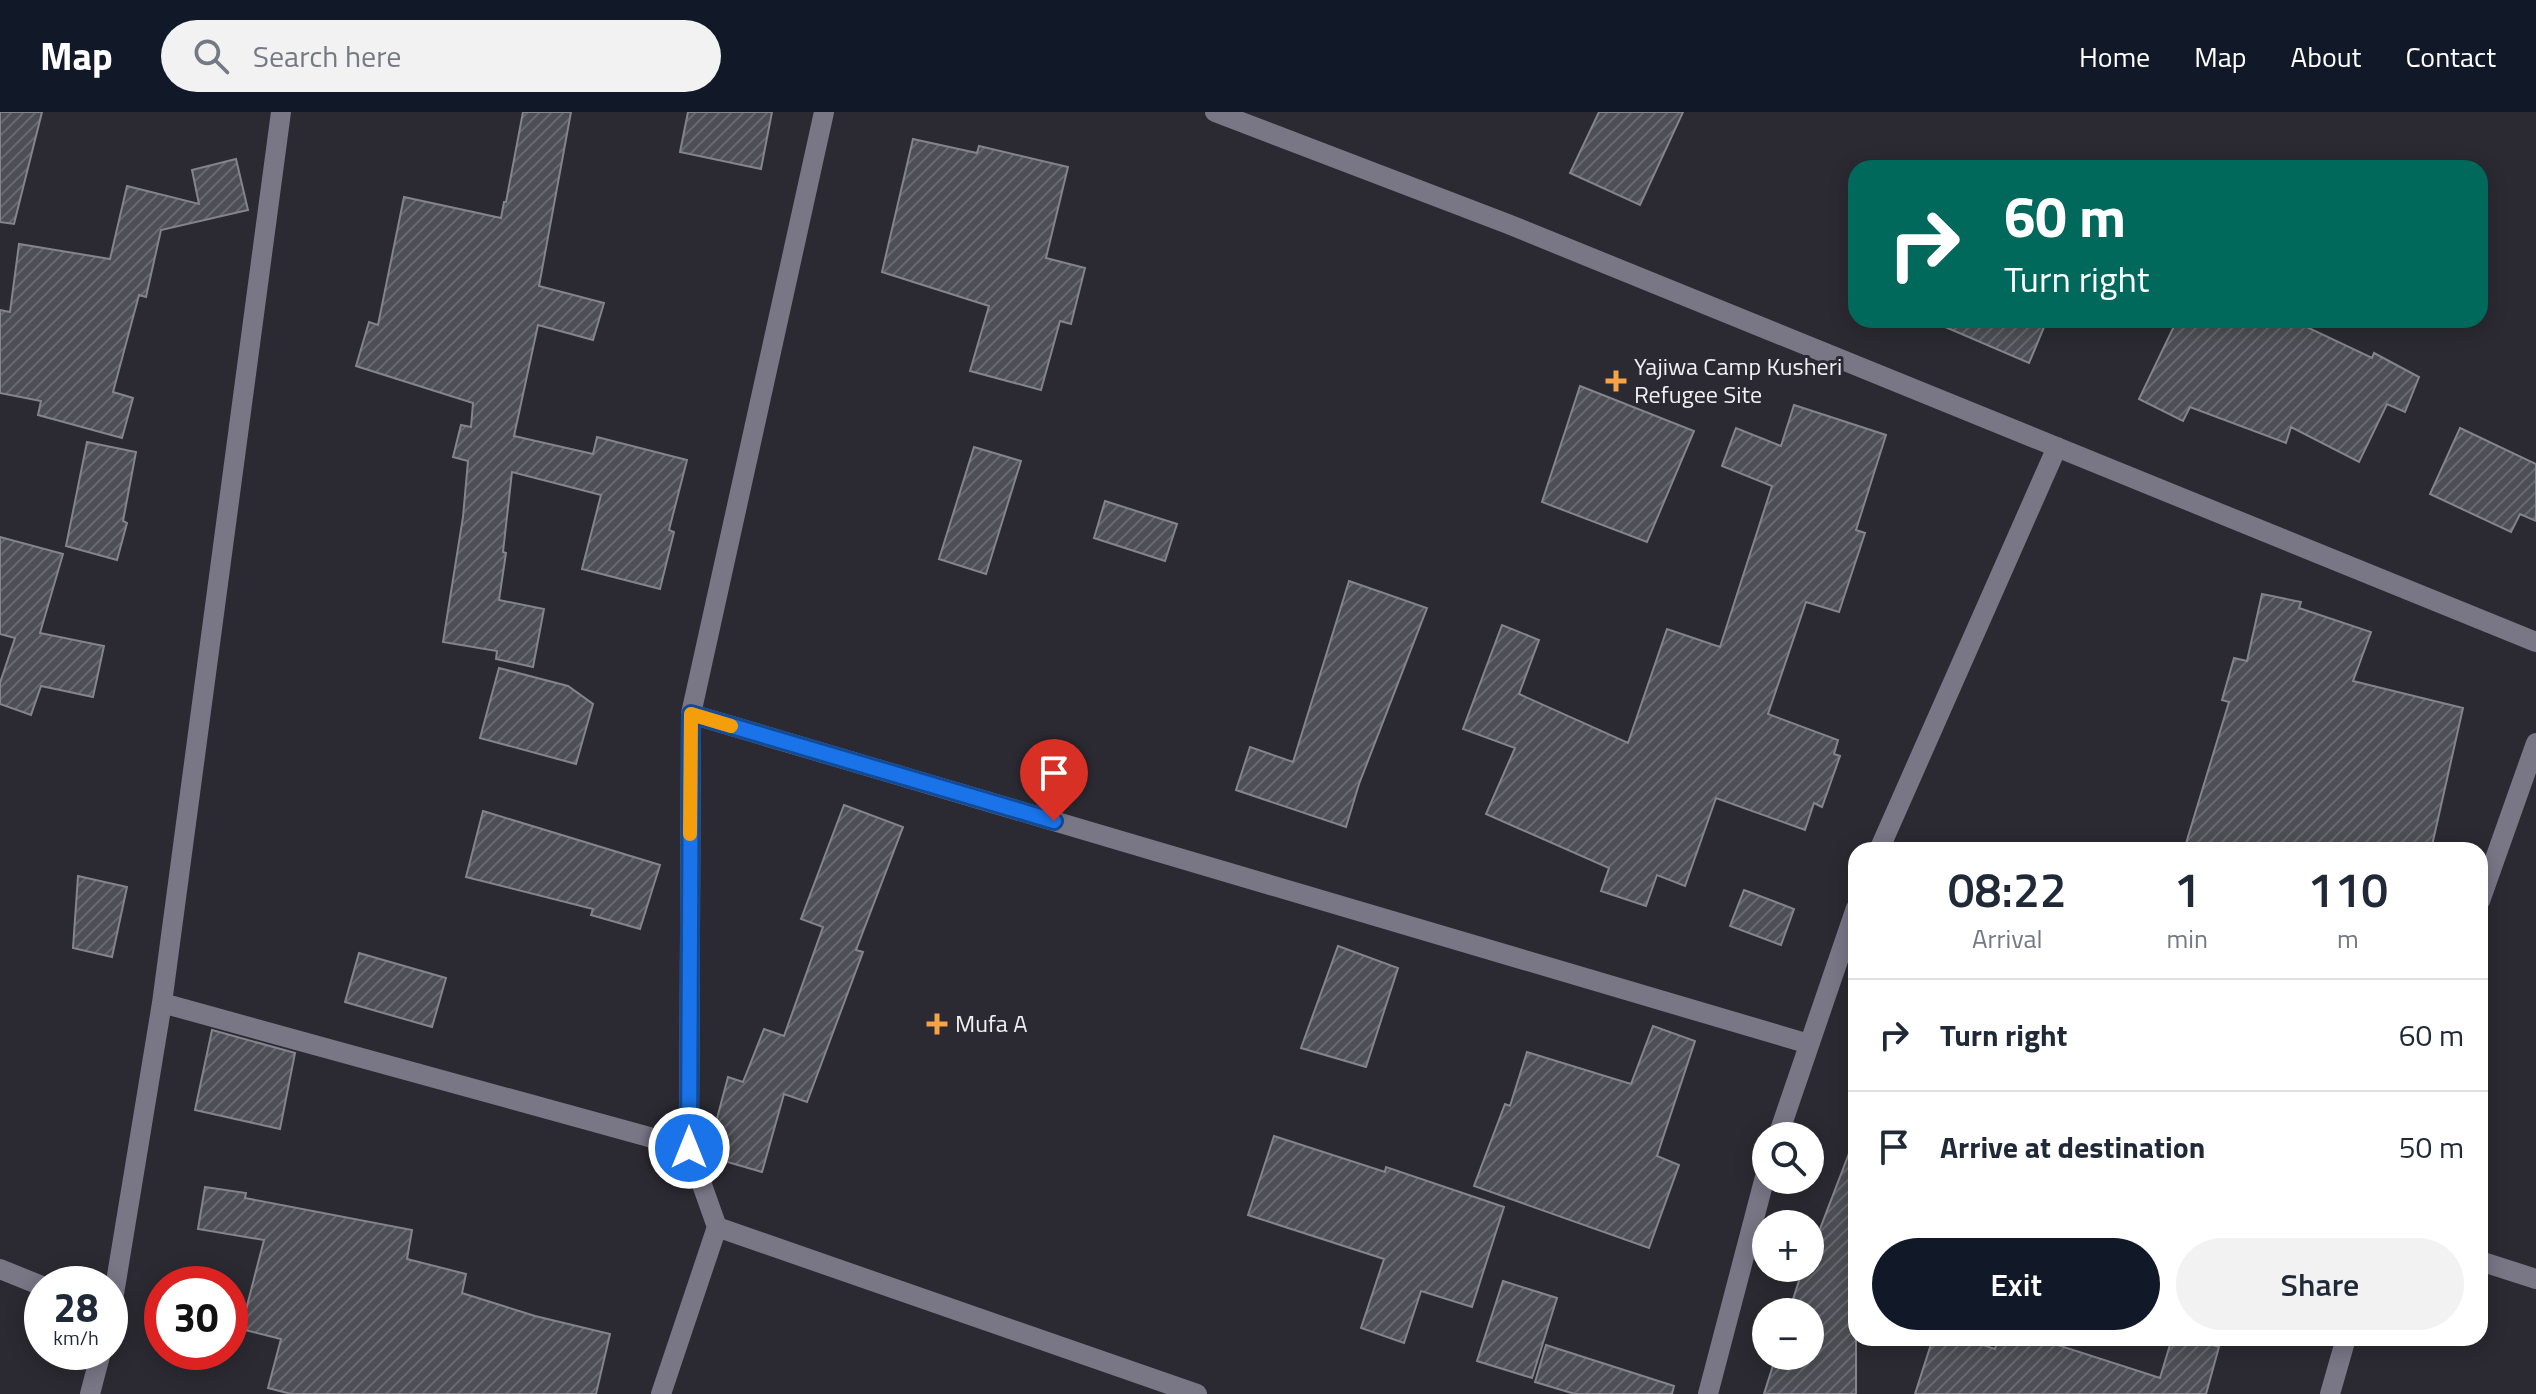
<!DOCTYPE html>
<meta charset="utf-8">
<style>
:root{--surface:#fff;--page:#f2f2f3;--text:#1f2937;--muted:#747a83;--line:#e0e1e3;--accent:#111827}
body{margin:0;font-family:"Titillium Web",sans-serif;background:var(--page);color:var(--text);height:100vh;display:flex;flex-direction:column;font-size:30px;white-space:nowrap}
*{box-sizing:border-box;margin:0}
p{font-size:26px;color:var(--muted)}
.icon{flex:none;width:44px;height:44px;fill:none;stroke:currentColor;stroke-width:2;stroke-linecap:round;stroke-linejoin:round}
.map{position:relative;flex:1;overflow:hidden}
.drawer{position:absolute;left:1848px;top:730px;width:640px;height:504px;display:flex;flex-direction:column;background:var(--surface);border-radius:24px;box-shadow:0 4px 20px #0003}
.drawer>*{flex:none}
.banner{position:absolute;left:1848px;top:48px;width:640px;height:168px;border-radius:24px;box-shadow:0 4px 20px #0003;background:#00695c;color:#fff;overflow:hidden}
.fabs{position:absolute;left:1752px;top:1010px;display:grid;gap:16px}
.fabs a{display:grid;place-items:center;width:72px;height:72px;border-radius:50%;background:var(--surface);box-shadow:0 4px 20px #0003;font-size:40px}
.speed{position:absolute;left:24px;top:1154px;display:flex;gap:16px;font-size:40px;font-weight:700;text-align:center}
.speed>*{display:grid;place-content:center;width:104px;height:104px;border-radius:50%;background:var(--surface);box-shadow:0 4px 20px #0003;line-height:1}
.speed small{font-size:20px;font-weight:400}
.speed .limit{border:12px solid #d22;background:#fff;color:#111}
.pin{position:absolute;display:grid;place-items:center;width:68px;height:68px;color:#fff;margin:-82px -34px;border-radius:50% 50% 50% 0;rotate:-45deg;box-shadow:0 0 8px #0007}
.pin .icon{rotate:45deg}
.me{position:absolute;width:88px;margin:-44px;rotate:0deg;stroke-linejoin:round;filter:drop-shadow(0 0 6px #0008)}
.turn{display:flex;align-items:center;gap:28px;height:168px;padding:0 24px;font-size:36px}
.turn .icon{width:104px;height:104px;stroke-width:2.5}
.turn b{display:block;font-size:56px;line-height:68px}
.eta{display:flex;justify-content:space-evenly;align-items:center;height:136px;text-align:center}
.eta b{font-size:48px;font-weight:600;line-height:56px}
.action{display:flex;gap:16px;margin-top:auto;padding:16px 24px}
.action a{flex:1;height:92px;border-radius:48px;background:var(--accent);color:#fff;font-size:32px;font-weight:600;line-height:92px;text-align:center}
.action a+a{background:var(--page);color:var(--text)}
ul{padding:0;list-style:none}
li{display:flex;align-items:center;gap:24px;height:112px;padding:0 24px;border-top:2px solid var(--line)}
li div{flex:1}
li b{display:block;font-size:30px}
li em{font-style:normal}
header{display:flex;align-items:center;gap:48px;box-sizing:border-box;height:112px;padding:0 40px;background:var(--accent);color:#fff}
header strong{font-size:38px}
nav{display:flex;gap:44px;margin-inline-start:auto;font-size:28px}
.search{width:560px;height:72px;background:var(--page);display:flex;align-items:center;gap:20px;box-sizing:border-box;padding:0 28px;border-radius:44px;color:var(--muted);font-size:30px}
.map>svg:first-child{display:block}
</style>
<header>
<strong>Map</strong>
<div class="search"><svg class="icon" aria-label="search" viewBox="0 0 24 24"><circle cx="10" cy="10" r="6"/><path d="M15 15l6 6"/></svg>Search here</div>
<nav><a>Home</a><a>Map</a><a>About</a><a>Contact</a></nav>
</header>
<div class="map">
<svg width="2536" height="1282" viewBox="0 0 2536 1282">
<defs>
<pattern id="building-hatch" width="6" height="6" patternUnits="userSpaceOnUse" patternTransform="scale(2)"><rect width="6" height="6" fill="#4e4e56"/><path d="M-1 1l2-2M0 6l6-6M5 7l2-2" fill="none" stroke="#68686f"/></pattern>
</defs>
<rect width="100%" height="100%" fill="#2b2a32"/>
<path fill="url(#building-hatch)" stroke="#85848d" stroke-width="2" d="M0,0h42l-28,112 -14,-2z
M523,0h48l-32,174 65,17 -11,37 -55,-15 -24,111 79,18 4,-17 90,23 -18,70 5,2 -14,57 -78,-20 19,-74 -89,-23 -9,80 3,1 -7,47 45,9 -11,58 -37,-8 1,-8 -54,-9 20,-125 5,-56 -15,-4 8,-32 10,2 2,-24 -117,-37 13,-44 9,3 26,-128 97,21 3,-16h2z
M688,0h84l-11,57 -81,-17z
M1599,0h84l-43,93 -70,-32z
M913,27l64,14 2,-7 89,21 -22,91 39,10 -14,56 -11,-3 -19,69 -71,-19 19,-65 -107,-34z
M236,47l12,51 -87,20 -15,67 -7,-2 -26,97 20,6 -11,40 -84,-23 3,-14 -41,-8v-83l10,2 9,-68 91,15 17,-73 72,18 -7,-34z
M1929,208h118l-18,43z
M2177,208h115l80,38 2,-5 45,24 -14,35 -18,-8 -28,58 -68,-35 -5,16 -96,-36 -7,14 -44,-22z
M1580,274l114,45 -47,111 -105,-40z
M1794,293l92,30 -30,95 9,3 -26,79 -33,-10 -38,112 70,26 -4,14 6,2 -18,51 -8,-4 -9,27 -89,-32 -31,88 -28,-11 -11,31 -45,-15 8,-23 -123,-54 29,-66 -52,-19 39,-104 37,15 -20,54 109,49 39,-114 53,18 52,-161 -50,-20 14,-38 45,18z
M2460,316l76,36v57l-16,-7 -9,18 -81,-38z
M87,330l49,10 -13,69 4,2 -10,37 -51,-14z
M974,335l47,14 -35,113 -47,-15z
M1105,389l72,23 -12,37 -71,-23z
M0,425l63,17 -23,79 64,13 -11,51 -52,-11 -10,29 -31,-11v-21l15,-45 -15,-4z
M1349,469l78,27 -68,176 -13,43 -110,-37 14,-43 43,15z
M2262,482l39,8 -2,6 72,24 -18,49 110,27 -32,142h-247l45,-148 -7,-2 12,-42 13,3z
M499,556l69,18 25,18 -17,60 -96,-26z
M844,693l59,22 -47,123 7,2 -56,150 -23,-8 -22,78 -55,-16 21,-79 15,5 21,-53 20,7 39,-109 -22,-8z
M483,699l177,54 -20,64 -49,-14 2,-6 -127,-32z
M78,764l49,11 -15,70 -39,-9z
M1744,778l50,19 -13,36 -51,-19z
M1338,834l60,22 -32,99 -65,-19z
M359,841l87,25 -14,49 -87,-25z
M1653,914l42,15 -38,115 22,9 -30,83 -175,-62 31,-82 5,2 17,-54 104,32z
M212,918l83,23 -15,76 -85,-19z
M1274,1024l111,36 1,-5 118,40 -32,100 -51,-16 -17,52 -43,-15 23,-69 -136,-44z
M1853,1031l3,1v250h-92l12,-38h34v-44h-21l14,-44h7v-13z
M205,1075l41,6 -1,5 167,32 -5,29 59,15 -4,19 73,23 75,18 -14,60h-305l-23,-6 13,-49 -40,-10 23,-89 -66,-11z
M1503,1169l54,17 -25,80 -55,-17z
M1933,1226h28l34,11 4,-11h37l124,40 12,-40h18l29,9 -13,47h-291z
M1546,1233l128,41 -2,8h-97l-40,-12z"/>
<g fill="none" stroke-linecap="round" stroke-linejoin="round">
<path stroke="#797786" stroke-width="20" d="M1215,0l293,112 1028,418
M691,602l1118,330
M1879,738l178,-403
M2480,789l56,-158
M162,891l527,145
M1778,1024l78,-228
M717,1115l480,167
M2480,1149l56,18
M0,1157l42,17
M110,1206l52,-315 119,-891
M90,1282l11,-42
M661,1282l56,-167 -28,-79 2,-434 133,-602
M1708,1282l58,-221
M2330,1282l16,-56"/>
</g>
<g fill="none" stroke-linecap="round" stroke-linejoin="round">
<g stroke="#114b97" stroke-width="20">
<path id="route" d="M689,1036l2,-434 363,107"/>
</g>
<use href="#route" stroke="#1a73e8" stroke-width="14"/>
<path stroke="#f59e0b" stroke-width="14" d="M690,722l1,-120 40,12"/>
</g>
<g fill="#f5a345" stroke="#2b2a32" stroke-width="3">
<path d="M1612 257h8v8h8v8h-8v8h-8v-8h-8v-8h8z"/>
<path d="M933 900h8v8h8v8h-8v8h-8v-8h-8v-8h8z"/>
</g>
<g text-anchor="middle" stroke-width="6" stroke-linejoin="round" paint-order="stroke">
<g font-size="24" fill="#efeff4" stroke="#2b2a32" text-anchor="start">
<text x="1634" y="263">Yajiwa Camp Kusheri<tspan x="1634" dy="28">Refugee Site</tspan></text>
<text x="955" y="920">Mufa A</text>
</g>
</g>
</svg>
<div class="fabs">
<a><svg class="icon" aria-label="search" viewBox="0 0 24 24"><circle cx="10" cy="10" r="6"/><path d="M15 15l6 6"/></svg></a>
<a>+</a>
<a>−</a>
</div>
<div class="speed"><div>28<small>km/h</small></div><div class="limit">30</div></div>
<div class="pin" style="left:1054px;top:709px;background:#d93025"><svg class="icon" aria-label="arrive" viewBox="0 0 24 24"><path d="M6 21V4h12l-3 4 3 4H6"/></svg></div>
<svg class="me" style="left:689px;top:1036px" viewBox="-20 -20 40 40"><circle r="17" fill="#1a73e8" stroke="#fff" stroke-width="3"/><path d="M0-11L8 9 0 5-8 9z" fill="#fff"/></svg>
<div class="banner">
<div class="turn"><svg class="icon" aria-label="right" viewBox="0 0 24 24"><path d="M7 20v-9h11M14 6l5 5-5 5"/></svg><div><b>60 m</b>Turn right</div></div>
</div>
<section class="drawer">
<div class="eta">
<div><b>08:22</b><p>Arrival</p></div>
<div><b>1</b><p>min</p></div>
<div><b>110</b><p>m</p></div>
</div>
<ul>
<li><svg class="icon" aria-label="right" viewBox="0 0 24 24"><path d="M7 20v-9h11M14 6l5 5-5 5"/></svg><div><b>Turn right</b></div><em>60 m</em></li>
<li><svg class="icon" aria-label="arrive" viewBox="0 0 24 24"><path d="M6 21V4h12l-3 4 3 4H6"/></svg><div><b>Arrive at destination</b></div><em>50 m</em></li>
</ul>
<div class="action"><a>Exit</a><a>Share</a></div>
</section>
</div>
